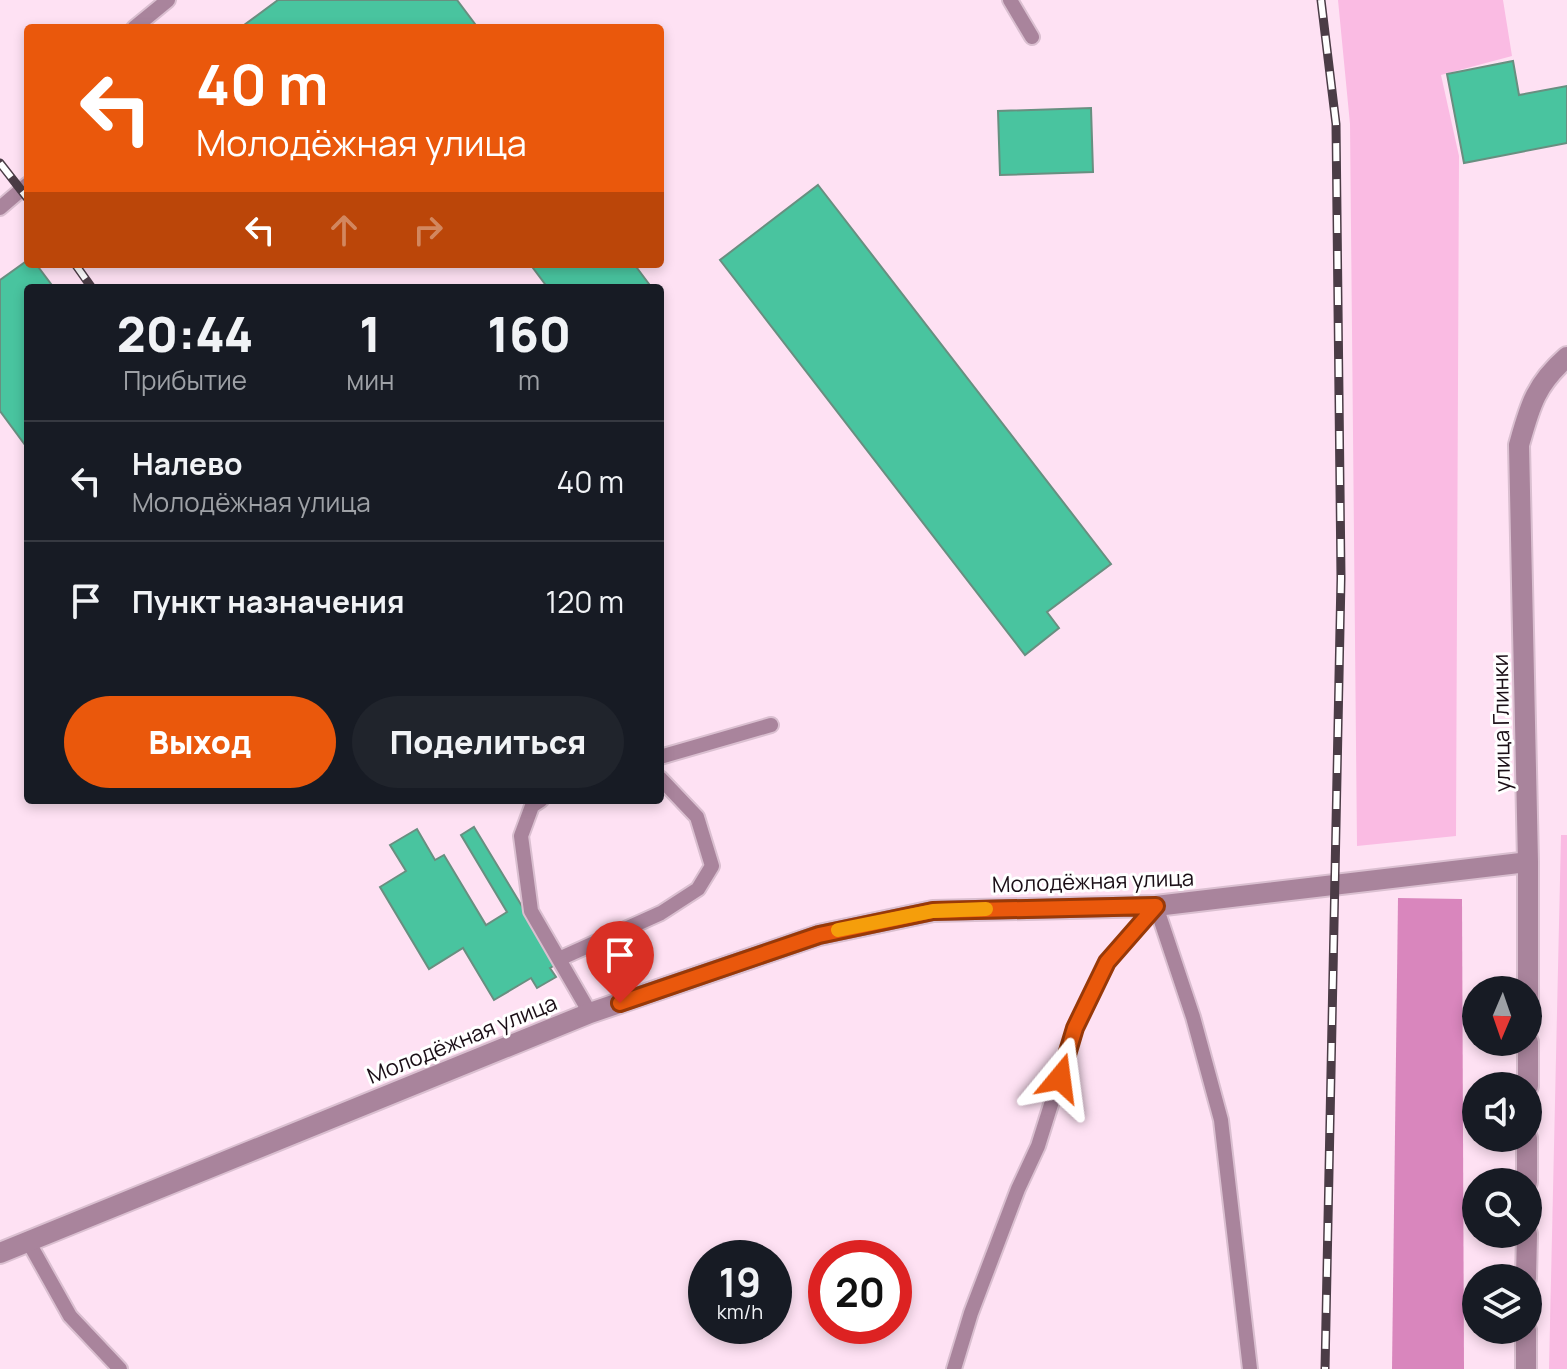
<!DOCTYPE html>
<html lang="ru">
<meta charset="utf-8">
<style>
:root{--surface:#171b24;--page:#20242c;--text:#f1f3f6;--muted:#9ea1a6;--line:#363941;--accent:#ea580c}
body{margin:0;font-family:Manrope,sans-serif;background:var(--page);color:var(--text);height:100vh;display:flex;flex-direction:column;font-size:30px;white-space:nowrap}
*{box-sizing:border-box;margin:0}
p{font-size:26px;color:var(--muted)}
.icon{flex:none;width:44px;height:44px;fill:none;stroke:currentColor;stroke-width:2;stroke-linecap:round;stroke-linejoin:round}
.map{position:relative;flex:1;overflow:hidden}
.sheet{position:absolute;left:24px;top:284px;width:640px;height:520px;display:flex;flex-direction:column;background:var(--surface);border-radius:8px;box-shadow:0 4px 12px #0003}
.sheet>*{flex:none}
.hud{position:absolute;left:24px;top:24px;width:640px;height:244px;border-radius:8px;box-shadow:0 4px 12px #0003;background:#ea580c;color:#fff;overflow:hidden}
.needle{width:52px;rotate:182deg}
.fabs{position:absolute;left:1462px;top:976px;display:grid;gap:16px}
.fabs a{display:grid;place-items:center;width:80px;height:80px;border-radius:50%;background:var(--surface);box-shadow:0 4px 12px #0003;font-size:40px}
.speed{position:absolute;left:688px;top:1240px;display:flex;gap:16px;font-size:40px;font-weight:700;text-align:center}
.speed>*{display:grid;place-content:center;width:104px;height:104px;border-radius:50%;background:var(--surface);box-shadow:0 4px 12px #0003;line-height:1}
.speed small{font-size:20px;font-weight:400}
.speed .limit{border:12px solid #d22;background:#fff;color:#111}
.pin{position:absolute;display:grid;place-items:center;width:68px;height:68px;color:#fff;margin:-82px -34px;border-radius:50% 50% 50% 0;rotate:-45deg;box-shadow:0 0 8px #0007}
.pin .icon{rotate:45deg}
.me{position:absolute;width:88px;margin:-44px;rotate:16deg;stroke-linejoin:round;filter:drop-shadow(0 0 6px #0008)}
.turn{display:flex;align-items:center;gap:28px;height:168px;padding:0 40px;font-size:36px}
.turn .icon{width:104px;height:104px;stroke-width:2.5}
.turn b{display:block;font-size:56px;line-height:68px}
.lanes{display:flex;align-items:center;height:76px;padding:0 40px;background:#0003;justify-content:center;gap:40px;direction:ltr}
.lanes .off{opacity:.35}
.eta{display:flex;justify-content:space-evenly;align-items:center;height:136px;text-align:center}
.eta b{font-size:48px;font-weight:800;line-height:56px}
.primary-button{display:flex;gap:16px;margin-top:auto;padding:16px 40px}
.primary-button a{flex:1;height:92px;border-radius:48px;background:var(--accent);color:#fff;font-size:32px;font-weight:800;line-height:92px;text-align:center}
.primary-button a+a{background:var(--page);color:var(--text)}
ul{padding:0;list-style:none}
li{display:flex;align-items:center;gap:24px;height:120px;padding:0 40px;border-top:2px solid var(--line)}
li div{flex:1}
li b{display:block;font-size:30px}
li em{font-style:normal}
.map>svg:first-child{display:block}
</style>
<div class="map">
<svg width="1567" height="1369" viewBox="0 0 1567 1369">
<rect width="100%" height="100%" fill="#fee1f3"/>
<path fill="#fabbe3" d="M1338,0h165l9,56 -71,19 18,81 -3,680 -99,10 -7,-722z
M1561,835h6v534h-18z"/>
<path fill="#d986bd" d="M1398,898l64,1 2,470h-72z"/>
<path fill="#49c49f" stroke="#688f80" stroke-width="2" d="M278,0h179l21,28h-238z
M1513,61l6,34 48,-9v57l-103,20 -17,-89z
M1091,108l2,64 -93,3 -2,-64z
M818,185l293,379 -64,48 12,16 -34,27 -305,-395z
M28,260v4h8l18,24h-26v161l-28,-38v-131z
M530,264h104l15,20 -5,4h-96z
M474,827l83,137 -7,4 6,9 -19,11 -6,-10 -37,22 -31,-52 -34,21 -49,-82 26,-16 -16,-26 27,-16 18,31 9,-5 42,70 21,-13 -46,-77z"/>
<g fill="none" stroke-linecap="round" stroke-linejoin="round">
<g stroke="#dabfd0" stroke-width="18">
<path id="lane" d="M1010,0l22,37
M134,28l34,-28
M0,208l28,-24
M660,757l111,-32
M541,800l-9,6 -11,30 10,75 59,102
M1156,906l37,111 28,103 29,249
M559,959l102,-46 37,-24 14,-23 -15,-49 -37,-39
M28,1241l42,75 50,53
M954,1369l17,-56 47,-124 20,-43 37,-118 32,-66 49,-56"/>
</g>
<g stroke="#dabfd0" stroke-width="24">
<path id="street" d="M1528,1000v-138l-9,-417c11,-39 16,-60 48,-88
M1528,1086v-44
M1527,1182v-44
M0,1253l590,-240 229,-78 114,-24 223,-5 372,-44
M1526,1278l1,-44
M1526,1369v-39"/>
</g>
<use href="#lane" stroke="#a9849c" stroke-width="14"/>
<use href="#street" stroke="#a9849c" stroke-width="20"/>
<g stroke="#4b3c46" stroke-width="9">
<path id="rail" d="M1321,0l15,124 5,454 -16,791
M0,163l28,36
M75,264l17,24"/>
</g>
<use href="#rail" stroke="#fff" stroke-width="6" stroke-dasharray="18" stroke-linecap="butt"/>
</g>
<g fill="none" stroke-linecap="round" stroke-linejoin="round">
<g stroke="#983908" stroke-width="20">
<path id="route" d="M620,1003l199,-68 114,-24 223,-5 -49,56 -32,66 -15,50"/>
</g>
<use href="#route" stroke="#ea580c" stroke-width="14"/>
<path stroke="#f59e0b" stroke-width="14" d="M838,930l95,-19 53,-2"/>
</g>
<g text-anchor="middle" stroke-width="6" stroke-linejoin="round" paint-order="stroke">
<g font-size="22" fill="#1a0e16" stroke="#fff">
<text transform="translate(1501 723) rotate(-91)" y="8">улица Глинки</text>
<text transform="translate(1093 881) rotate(-2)" y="8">Молодёжная улица</text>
<text transform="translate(462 1039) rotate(-22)" y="8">Молодёжная улица</text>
</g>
</g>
</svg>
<div class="fabs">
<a><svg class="needle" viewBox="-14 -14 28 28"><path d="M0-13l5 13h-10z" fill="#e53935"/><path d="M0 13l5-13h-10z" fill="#9ea1a6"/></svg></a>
<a><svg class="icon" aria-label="sound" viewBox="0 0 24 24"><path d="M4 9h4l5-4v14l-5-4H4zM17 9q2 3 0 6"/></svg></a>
<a><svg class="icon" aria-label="search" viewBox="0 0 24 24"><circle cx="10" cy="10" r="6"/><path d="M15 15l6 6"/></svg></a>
<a><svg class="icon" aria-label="layers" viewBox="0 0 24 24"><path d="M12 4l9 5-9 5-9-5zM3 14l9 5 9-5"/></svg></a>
</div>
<div class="speed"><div>19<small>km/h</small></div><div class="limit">20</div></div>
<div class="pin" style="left:620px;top:1003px;background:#d93025"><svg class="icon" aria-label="arrive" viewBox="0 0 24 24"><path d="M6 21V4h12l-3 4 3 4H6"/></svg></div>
<svg class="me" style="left:1060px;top:1078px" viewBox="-20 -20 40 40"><path d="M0-17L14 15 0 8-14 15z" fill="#ea580c" stroke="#fff" stroke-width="4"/></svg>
<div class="hud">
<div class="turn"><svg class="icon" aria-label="left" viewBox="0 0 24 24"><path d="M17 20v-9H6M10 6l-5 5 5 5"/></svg><div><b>40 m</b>Молодёжная улица</div></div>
<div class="lanes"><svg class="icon" aria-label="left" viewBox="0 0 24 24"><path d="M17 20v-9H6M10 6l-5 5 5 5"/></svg><svg class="icon off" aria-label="ahead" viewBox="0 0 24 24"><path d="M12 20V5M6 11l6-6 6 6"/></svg><svg class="icon off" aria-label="right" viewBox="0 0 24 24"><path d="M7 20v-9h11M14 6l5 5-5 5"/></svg></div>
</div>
<section class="sheet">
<div class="eta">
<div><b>20:44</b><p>Прибытие</p></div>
<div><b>1</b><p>мин</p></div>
<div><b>160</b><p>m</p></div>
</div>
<ul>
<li><svg class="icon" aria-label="left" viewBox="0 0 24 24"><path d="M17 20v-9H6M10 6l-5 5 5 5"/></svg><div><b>Налево</b><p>Молодёжная улица</p></div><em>40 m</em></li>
<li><svg class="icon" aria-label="arrive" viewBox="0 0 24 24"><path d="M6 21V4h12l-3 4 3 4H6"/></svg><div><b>Пункт назначения</b></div><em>120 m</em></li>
</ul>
<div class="primary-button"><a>Выход</a><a>Поделиться</a></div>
</section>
</div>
